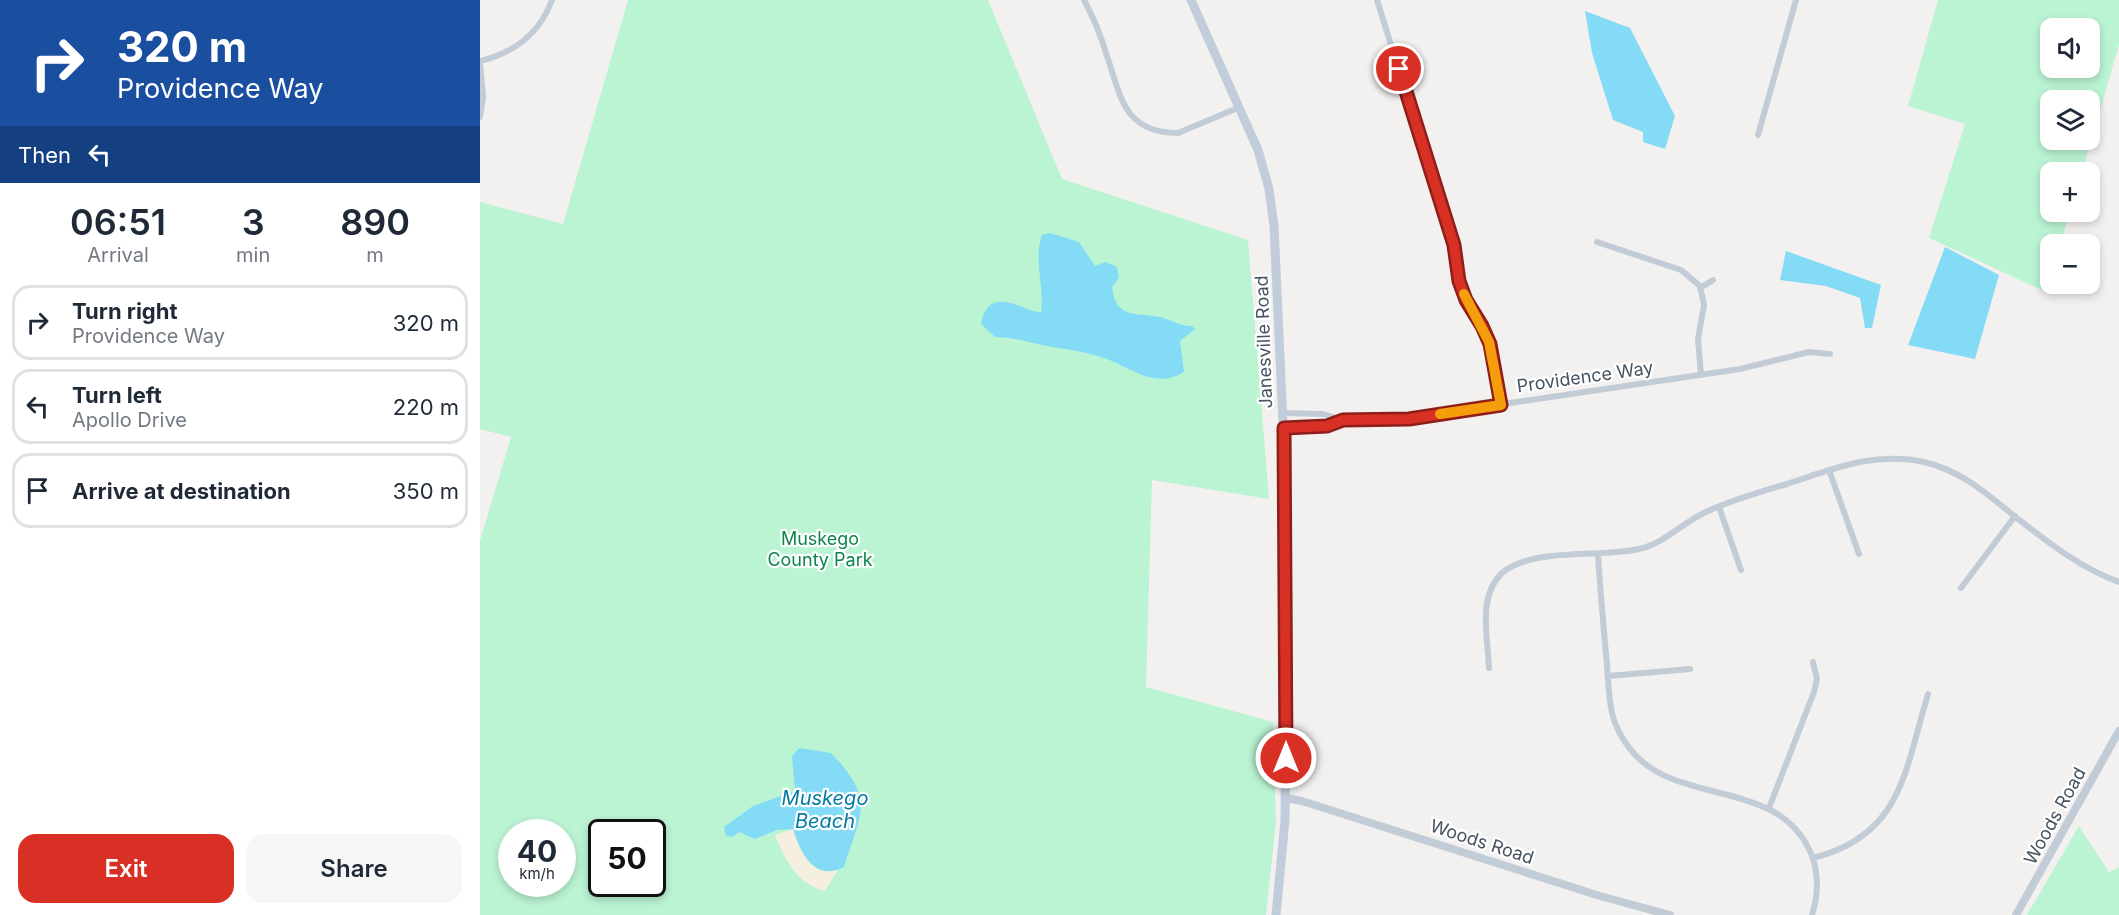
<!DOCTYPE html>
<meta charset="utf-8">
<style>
:root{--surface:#fff;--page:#f6f6f7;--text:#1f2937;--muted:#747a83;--line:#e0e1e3;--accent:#d93025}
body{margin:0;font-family:Inter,sans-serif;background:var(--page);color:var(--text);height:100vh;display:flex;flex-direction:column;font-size:22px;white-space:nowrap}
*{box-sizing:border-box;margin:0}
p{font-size:20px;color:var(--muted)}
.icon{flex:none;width:33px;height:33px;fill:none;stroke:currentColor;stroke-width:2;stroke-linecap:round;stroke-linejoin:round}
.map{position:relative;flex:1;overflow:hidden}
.details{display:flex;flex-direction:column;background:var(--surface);width:480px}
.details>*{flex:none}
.hud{background:#1a4fa0;color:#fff;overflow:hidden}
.fabs{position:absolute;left:1560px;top:18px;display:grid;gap:12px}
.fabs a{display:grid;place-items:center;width:60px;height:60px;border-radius:12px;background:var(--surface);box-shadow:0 3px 9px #0003;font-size:30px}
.speed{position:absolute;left:18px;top:819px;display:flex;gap:12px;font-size:30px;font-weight:700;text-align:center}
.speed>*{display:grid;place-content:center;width:78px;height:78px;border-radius:50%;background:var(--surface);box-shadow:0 3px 9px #0003;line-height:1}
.speed small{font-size:15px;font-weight:400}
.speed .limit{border:3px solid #111;border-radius:9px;background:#fff;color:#111}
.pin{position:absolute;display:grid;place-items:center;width:51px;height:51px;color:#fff;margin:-26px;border:3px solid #fff;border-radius:50%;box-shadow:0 2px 6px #0007}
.me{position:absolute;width:66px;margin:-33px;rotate:0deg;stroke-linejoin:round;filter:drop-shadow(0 0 4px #0008)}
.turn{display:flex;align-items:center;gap:21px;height:126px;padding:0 18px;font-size:27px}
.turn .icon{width:78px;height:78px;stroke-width:2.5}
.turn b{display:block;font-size:42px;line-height:51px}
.then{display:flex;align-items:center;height:57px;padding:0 18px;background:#0003;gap:12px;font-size:22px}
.eta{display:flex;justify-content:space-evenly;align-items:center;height:102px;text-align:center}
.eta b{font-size:36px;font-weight:600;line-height:42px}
.cta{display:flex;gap:12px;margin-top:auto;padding:12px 18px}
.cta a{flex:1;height:69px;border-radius:18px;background:var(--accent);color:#fff;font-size:24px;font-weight:600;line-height:69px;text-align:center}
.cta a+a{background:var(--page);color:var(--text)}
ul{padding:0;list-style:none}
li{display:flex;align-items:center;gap:18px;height:75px;margin:0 12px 9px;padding:0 6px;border:3px solid var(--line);border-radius:18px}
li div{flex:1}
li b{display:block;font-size:22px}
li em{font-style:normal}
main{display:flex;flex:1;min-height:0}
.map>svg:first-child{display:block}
</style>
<main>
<section class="details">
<div class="hud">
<div class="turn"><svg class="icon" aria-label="right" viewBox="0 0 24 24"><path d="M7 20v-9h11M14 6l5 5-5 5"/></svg><div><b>320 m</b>Providence Way</div></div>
<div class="then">Then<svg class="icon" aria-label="left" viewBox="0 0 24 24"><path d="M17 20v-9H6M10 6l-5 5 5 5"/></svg></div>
</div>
<div class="eta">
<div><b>06:51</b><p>Arrival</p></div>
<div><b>3</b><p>min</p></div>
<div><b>890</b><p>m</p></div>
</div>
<ul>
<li><svg class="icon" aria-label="right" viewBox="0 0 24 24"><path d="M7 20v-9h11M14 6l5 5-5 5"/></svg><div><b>Turn right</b><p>Providence Way</p></div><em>320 m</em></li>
<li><svg class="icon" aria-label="left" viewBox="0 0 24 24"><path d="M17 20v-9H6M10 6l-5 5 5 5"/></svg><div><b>Turn left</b><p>Apollo Drive</p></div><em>220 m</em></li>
<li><svg class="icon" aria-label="arrive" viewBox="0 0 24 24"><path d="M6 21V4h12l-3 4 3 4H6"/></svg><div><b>Arrive at destination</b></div><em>350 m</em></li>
</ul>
<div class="cta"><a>Exit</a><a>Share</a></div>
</section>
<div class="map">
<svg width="1639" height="915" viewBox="0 0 1639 915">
<rect width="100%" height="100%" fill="#f3f0f0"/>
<path fill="#bbf4d3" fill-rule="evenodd" d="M148,0h360l74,179 186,61 21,259 -117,-19 -6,207 127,35 3,99 -10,94h-786v-374l31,-104 -31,-8v-227l83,22zM32,832h50v52h-50zM122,832h50v52h-50z
M1458,0h181v45l-37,127h-32v40h20l-10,32h-10v33l-4,15 -117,-54 36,-114 -57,-18zM1570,28h40v40h-40zM1570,100h40v40h-40z
M1599,826l30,46 10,-5v48h-92z"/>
<path fill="#f5efe0" d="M314,829c6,25 16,42 44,41l-13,21c-28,-7 -40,-31 -50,-56z"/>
<path fill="#83dbf6" d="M1105,11l45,17 45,88 -10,33 -22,-7v-10l-30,-12 -21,-67z
M570,233l29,9 16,24 11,-4 11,5 2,11 -7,9c4,33 24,25 48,30 12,3 19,9 32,9l3,3 -15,12 4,31c-31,19 -55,-7 -83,-15 -18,-6 -37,-8 -55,-11 -18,-4 -33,-9 -51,-9l-14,-13c7,-38 36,-17 60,-11 4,-26 -8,-53 1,-78z
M1465,247l54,28 -24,84 -67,-14z
M1306,251l95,34 -9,43h-7l-5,-30 -34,-12 -46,-6z
M319,748l32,5c45,47 30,59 13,114 -30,16 -44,-16 -51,-38l-16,1 -22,9 -16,-7 -7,5 -6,-1 -2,-9 29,-21 42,-15 -3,-35z"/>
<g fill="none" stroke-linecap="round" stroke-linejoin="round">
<path stroke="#c2ccd7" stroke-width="6" d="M604,0c10,18 17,36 23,56 14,41 17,77 71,77l62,-26
M897,0l77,245 5,36 31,63 11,61
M0,61c34,-8 60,-28 72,-61
M0,62l3,35 -3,20
M1278,135l38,-135
M1117,242l84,28 19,16 4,19 -6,34 3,36
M1220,288l13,-8
M803,413l40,1 20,6 59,-1 338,-50 69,-17 21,2
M804,428l43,-2 16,-6
M1349,470l30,84
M1239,507l22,63
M1118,554c2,33 5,67 8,100 2,19 2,40 6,59 3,13 10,26 19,37 44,56 144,28 178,99 10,20 10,44 3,66
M1481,588l54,-72
M1009,668c-1,-30 -12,-71 13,-95 30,-26 98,-15 137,-24 26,-6 43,-26 67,-37 25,-12 54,-20 81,-28 46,-15 88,-33 137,-22 35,8 61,30 89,53 32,25 67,53 106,67
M1128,676l82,-7
M1289,808l45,-116 3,-13 -4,-17
M1333,858c89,-22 92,-88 115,-164"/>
<path stroke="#c2ccd7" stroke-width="8" d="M806,798l16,3 298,95 70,19
M1536,915l103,-184"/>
<path stroke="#c1cddb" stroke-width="9" d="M711,0l67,150 11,39 5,37 10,220 2,277 -1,97 -9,95"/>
</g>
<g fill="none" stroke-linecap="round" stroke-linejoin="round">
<g stroke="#8d1f18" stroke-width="15">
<path id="route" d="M806,758l-2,-330 43,-2 16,-6 66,-1 92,-14 -11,-61 -8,-18 -16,-26 -7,-19 -5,-36 -55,-176"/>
</g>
<use href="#route" stroke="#d93025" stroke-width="10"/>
<path stroke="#f59e0b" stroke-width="10" d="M960,414l61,-9 -12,-63 -25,-48"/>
</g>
<g text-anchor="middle" stroke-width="4.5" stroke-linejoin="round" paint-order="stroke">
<g font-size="18" fill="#465360" stroke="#fff">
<text transform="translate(784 342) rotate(-92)" y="6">Janesville Road</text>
<text transform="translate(1105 377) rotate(-8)" y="6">Providence Way</text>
<text transform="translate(1575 816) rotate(-61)" y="6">Woods Road</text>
<text transform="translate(1002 842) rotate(18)" y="6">Woods Road</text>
</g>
<g font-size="18" fill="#0d854d" stroke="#fff">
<text x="340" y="545">Muskego<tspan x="340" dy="21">County Park</tspan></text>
</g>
<g font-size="20" font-style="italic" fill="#037aa0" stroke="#fff">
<text x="345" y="805">Muskego<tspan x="345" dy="23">Beach</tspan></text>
</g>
</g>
</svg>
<div class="fabs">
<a><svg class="icon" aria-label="sound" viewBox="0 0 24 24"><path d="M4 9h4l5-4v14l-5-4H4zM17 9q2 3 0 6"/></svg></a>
<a><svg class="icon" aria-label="layers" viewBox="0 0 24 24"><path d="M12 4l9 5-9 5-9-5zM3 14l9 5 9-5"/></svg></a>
<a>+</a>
<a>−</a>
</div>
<div class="speed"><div>40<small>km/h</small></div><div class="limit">50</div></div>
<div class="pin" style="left:919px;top:69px;background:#d93025"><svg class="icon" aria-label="arrive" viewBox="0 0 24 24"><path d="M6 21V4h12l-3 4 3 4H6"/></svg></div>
<svg class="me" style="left:806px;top:758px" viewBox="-20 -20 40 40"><circle r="17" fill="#d93025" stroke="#fff" stroke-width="3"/><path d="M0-11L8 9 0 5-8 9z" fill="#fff"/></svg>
</div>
</main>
